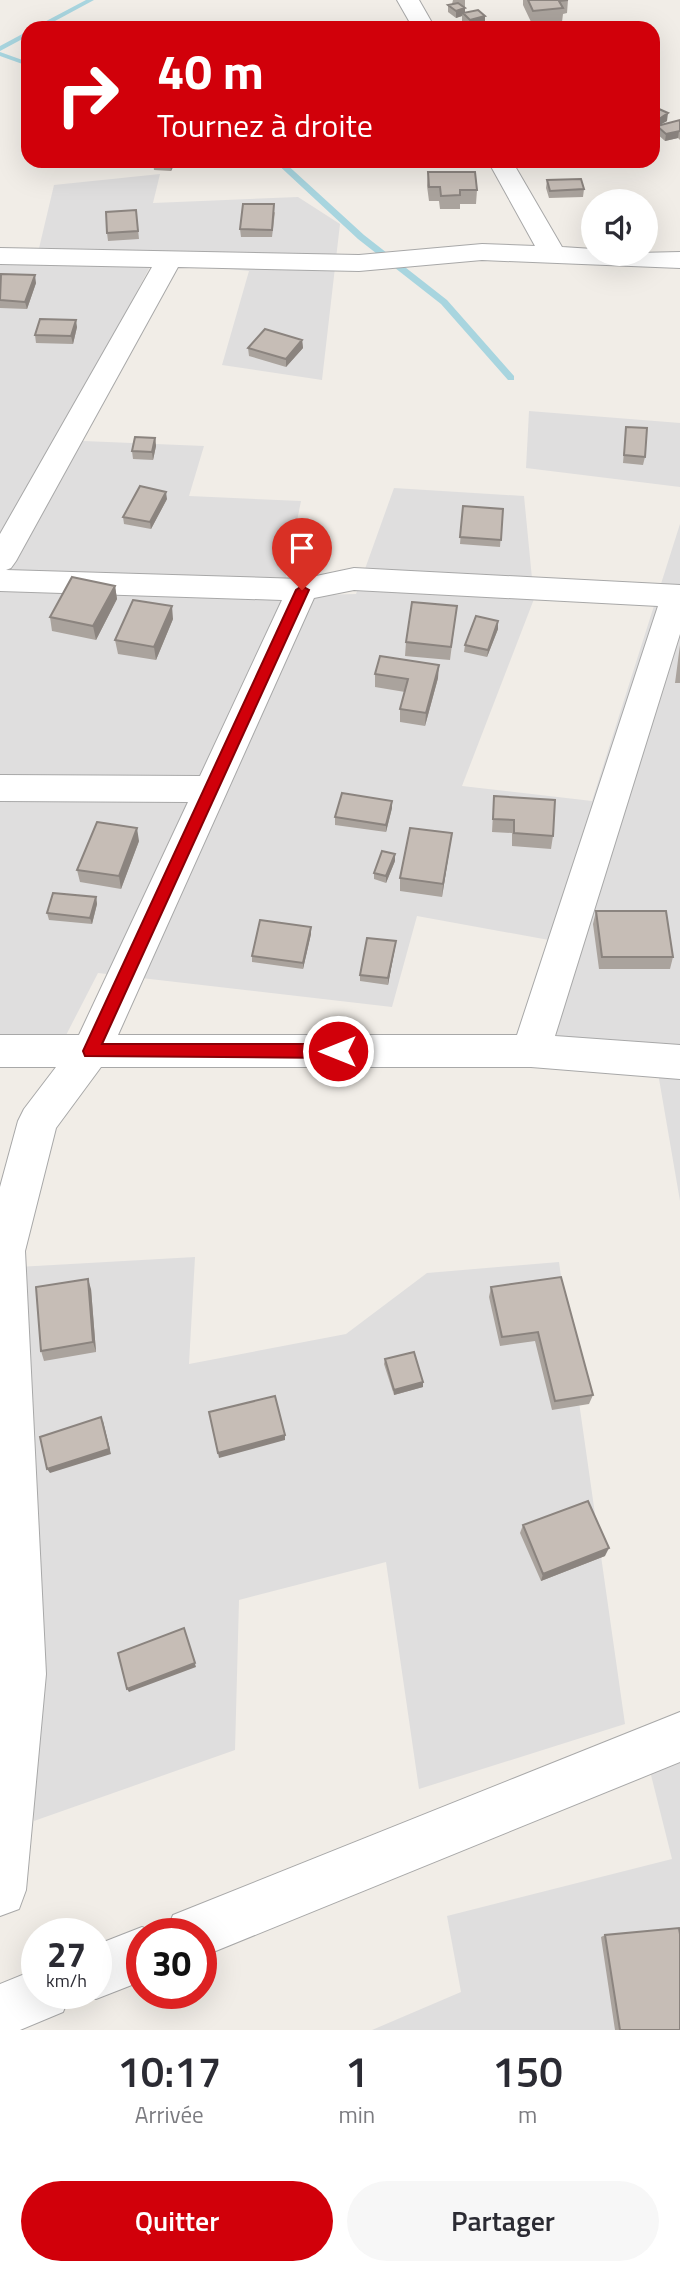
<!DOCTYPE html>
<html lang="fr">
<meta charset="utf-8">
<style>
:root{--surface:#fff;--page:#f7f7f7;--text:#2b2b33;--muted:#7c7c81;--accent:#d1000a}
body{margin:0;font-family:"Titillium Web",sans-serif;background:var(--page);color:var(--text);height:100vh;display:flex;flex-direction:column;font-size:26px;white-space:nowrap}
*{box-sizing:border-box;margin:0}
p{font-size:23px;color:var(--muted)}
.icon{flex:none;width:38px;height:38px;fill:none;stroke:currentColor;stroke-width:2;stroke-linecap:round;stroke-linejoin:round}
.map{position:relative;height:2030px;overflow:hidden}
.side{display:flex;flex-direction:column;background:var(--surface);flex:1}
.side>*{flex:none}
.hud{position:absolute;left:21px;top:21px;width:639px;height:147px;border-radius:21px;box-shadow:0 7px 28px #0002;background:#d1000a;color:#fff;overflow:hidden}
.controls{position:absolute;left:581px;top:189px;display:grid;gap:14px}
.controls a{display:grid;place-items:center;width:77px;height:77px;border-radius:50%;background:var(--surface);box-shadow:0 7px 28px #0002;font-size:35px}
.speed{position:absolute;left:21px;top:1918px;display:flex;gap:14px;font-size:35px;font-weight:700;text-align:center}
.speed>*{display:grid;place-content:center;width:91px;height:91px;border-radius:50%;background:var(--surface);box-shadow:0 7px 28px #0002;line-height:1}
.speed small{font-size:18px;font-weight:400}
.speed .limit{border:10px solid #d22;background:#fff;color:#111}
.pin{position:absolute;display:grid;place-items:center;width:60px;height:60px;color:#fff;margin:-72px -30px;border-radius:50% 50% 50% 0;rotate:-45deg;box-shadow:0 0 7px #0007}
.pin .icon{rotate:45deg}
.me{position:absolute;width:77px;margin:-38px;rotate:270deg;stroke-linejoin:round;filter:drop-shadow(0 0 5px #0008)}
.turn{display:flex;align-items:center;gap:24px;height:147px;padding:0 21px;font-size:32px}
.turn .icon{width:91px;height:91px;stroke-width:2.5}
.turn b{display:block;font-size:49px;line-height:60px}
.eta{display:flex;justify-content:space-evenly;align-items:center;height:119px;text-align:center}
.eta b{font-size:42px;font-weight:600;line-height:49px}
.primary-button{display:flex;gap:14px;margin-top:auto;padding:14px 21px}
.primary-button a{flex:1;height:80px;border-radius:42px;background:var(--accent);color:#fff;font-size:28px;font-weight:600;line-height:80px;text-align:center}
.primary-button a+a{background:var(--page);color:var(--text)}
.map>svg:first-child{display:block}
</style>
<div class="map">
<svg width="680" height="2030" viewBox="0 0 680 2030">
<rect width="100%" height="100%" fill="#f1ede7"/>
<path fill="#dfdede" d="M160,174l-7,29 145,-6 42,27 -18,156 -100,-15 27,-94 -96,-10 -94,179 145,6 -15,50 112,5 -19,95 74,-2 38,-106 130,8 10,103 -72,187 130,15 88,-277v677l-27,-157h-117l24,-102 -143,-26 -25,91 -294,-34 -36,70h-62v-783l36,1 18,-76z
M529,411l151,12v64l-154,-19z
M195,1257l-6,107 157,-30 81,-61 132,-11 66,462 -206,65 -33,-227 -147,38 -4,150 -201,71 -33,-399 -1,-154z
M680,1759v271h-308l89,-38 -14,-76 225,-57 -22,-88z"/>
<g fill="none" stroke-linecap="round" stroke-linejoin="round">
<path fill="#a8d5df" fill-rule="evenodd" d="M86,0h8l-52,28h-9z
M28,31v5l-28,15v-5z
M0,52l28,10v4l-28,-10z
M274,161h9l81,74 83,65 67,76v4h-6l-67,-76 -83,-65z"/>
<g stroke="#a8a8a8" stroke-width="2">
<path id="minor" d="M397,0h22l16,28h-22z
M488,161h24l50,86 31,2v5l87,-2v16l-198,-8 -123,11 -181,-4 -162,294 -5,7 -5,2 296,9 52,-11 326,17v49l-125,402 125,9v34l-149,-12h-430l-45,61 -31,123 21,423 -20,216 -7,19 -19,7v-729l18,-66 6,-12 32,-42h-56v-32h79l109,-233 -188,-1v-26l200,1 82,-176 -282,-9v-57l152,-267 -152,-3v-16l359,7 123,-11 53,2zM354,590l304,16 -141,429h-399l196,-437z
M680,1712v50l-479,195v-23h-36l8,-19z
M142,1927l16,7h-16v47l-46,18 -14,-6h14v-48z
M37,1969v24h34l-8,19 -43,18h-20v-46z"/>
</g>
<use href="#minor" fill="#fff" fill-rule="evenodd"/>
</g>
<path fill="#aaa39d" d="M453,0h12v13l20,10 -16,4 -7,-6v-5l-6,2 -8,-6v-7l4,-1z
M523,0h45l-1,13 -4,1 -1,8 -30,2 -9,-19z
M653,113l14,8 -9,5 22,-6v20l-2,-2 -13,3 -9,-8 1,-7 -4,-2z
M176,161l-5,10 -17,-1 -1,-8z
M428,172l49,18 -1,14h-16v5h-20l-1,-8h-10l-2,-15z
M547,180l37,9 -1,8 -34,1 -3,-10z
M136,210l3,29 -31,2 -1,-8z
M275,212l-3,25h-31l-1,-8z
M0,276l36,7 -9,26 -27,-1z
M77,327l-4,17 -37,-1 -1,-8z
M302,340l1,8 -17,19 -37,-11 -1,-8z
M626,427l19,30 -2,8 -20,-2z
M155,438l1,8 -3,14 -20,-1 -1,-8z
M167,499l-16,30 -27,-5 -1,-7z
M463,506l40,3 -3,38 -40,-3z
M115,586l2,13 -21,41 -44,-9 -2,-14z
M457,606l-7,54 -45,-4 1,-14z
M173,619l-17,41 -38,-6 -3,-14z
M498,621v8l-11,28 -23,-5 1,-7z
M680,645v38h-5z
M375,674l63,4 -13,48 -25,-4v-13l5,-17 -30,-5z
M494,796l59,40 -2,13 -39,-3v-13l-20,-1z
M392,808l-6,24 -51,-7v-8z
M452,833l-10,64 -42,-6v-13z
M139,841l-18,48 -41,-7 -3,-12z
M395,861l-9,22 -12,-4v-6z
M96,897l1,7 -5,20 -43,-4 -2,-7z
M596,911l77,46 -3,12h-71l-6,-45z
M311,934l-8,35 -51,-7v-6z
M396,941l-8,44 -28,-4v-6z
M561,1277l32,118 -4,9 -37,6 -17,-69 -35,5 -11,-49 2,-10z
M91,1289l5,63 -52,9 -3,-10z
M385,1359l38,23v5l-29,8 -10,-31z
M523,1525l82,31 -64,25 -21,-48z
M605,1935l75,95h-65l-14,-93z"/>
<path fill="#8b847f" d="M465,8v7l-2,-2 -1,3 -6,2v-7z
M485,16v7l-16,4 1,-7z
M668,113l-1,8 -9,5 1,-7z
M679,131l-1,7 -13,3 1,-7z
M172,161h4l-5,10 -1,-7z
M361,161h20v3l-20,4z
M35,275l1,8 -9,26 -2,-7z
M76,320l1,7 -4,17 -2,-8z
M302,340l1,8 -17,19v-8z
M155,438l1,8 -3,14 -1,-8z
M166,492l1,7 -16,30 -1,-7z
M115,586l2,13 -21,41 -3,-14z
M172,606l1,13 -17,41 -2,-13z
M498,621v8l-11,28 1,-7z
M439,665l-1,13 -13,48 1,-13z
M392,801v7l-6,24v-7z
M137,828l2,13 -18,48 -2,-13z
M452,833l-2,13 -8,51 1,-13z
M395,854v7l-9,22v-7z
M96,897l1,7 -5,20 -2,-6z
M311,927v7l-8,35v-6z
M396,941l-1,7 -7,37v-7z
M88,1279l3,10 5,63 -3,-10z
M423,1382v5l-29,8v-5z
M103,1421l8,33 -61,19 -3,-4z
M285,1435v5l-66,18 -1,-5z
M609,1548l-4,8 -64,25 2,-7z
M184,1628l12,39 -67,25 -2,-3z"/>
<path fill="#c6bdb6" stroke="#8b847f" stroke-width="2" d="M528,0h40l-9,1 4,7 -30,3z
M458,3l7,5 -9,3 -8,-6z
M478,10l7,6 -15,4 -7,-7z
M659,109l9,4 -9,6 -6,-3v-3z
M680,120v11l-14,3 -9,-8z
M153,161h19l-2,3 -17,-2z
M428,172h47l2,18h-17v5l-19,1 -1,-9h-11z
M581,179l3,10 -34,2 -3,-11z
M243,204h31l-2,26 -32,-1z
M136,210l2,21 -31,2 -1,-21z
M1,274l34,1 -10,27 -25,-2z
M40,319l36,1 -5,16 -36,-1z
M265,329l37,11 -16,19 -38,-11z
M626,427l21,1 -2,29 -21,-2z
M135,437l20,1 -3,14 -20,-1z
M140,486l26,6 -16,30 -27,-5z
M463,506l40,3 -2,31 -41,-3z
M72,577l43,9 -22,40 -43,-9z
M133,600l39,6 -18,41 -39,-7z
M412,602l45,4 -6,41 -45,-5z
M476,616l22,5 -10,29 -23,-5z
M380,656l59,9 -13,48 -26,-4 8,-30 -33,-5z
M342,793l50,8 -6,24 -51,-8z
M494,796l61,4 -2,36 -39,-3v-13l-21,-1z
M97,822l40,6 -18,48 -42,-6z
M410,828l42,5 -9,51 -43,-6z
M382,851l13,3 -9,22 -12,-3z
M53,893l43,4 -6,21 -43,-5z
M596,911h70l7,46h-71z
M260,920l51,7 -8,36 -51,-7z
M367,938l29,3 -8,37 -28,-3z
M561,1277l32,118 -38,6 -17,-69 -36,5 -11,-50z
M88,1279l5,63 -52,9 -5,-64z
M414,1352l9,30 -29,8 -9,-31z
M275,1396l10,39 -67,18 -9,-41z
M101,1417l8,32 -62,20 -7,-32z
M588,1501l21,47 -66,26 -20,-49z
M184,1628l11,35 -68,26 -9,-36z
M679,1928l1,6v96h-60l-15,-95z"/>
<path fill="#d1000a" stroke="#880006" stroke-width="2" d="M302,586l7,4 -207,454h236l6,2 3,5 -3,5 -6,2 -253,-2 -2,-5 213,-461z"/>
</svg>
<div class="controls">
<a><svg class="icon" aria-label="sound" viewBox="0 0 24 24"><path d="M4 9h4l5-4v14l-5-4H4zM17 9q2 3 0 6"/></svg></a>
</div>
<div class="speed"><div>27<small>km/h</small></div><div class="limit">30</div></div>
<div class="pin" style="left:302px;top:590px;background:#d93025"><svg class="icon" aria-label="arrive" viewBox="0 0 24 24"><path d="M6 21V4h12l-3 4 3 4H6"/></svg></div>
<svg class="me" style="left:338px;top:1051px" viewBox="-20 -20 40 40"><circle r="17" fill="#d1000a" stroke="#fff" stroke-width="3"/><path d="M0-11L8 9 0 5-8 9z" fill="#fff"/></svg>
<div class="hud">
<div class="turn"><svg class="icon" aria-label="right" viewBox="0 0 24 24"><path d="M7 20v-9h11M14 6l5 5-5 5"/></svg><div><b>40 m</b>Tournez à droite</div></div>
</div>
</div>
<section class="side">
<div class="eta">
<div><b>10:17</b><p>Arrivée</p></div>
<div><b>1</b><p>min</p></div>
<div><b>150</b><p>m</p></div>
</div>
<div class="primary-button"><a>Quitter</a><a>Partager</a></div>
</section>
